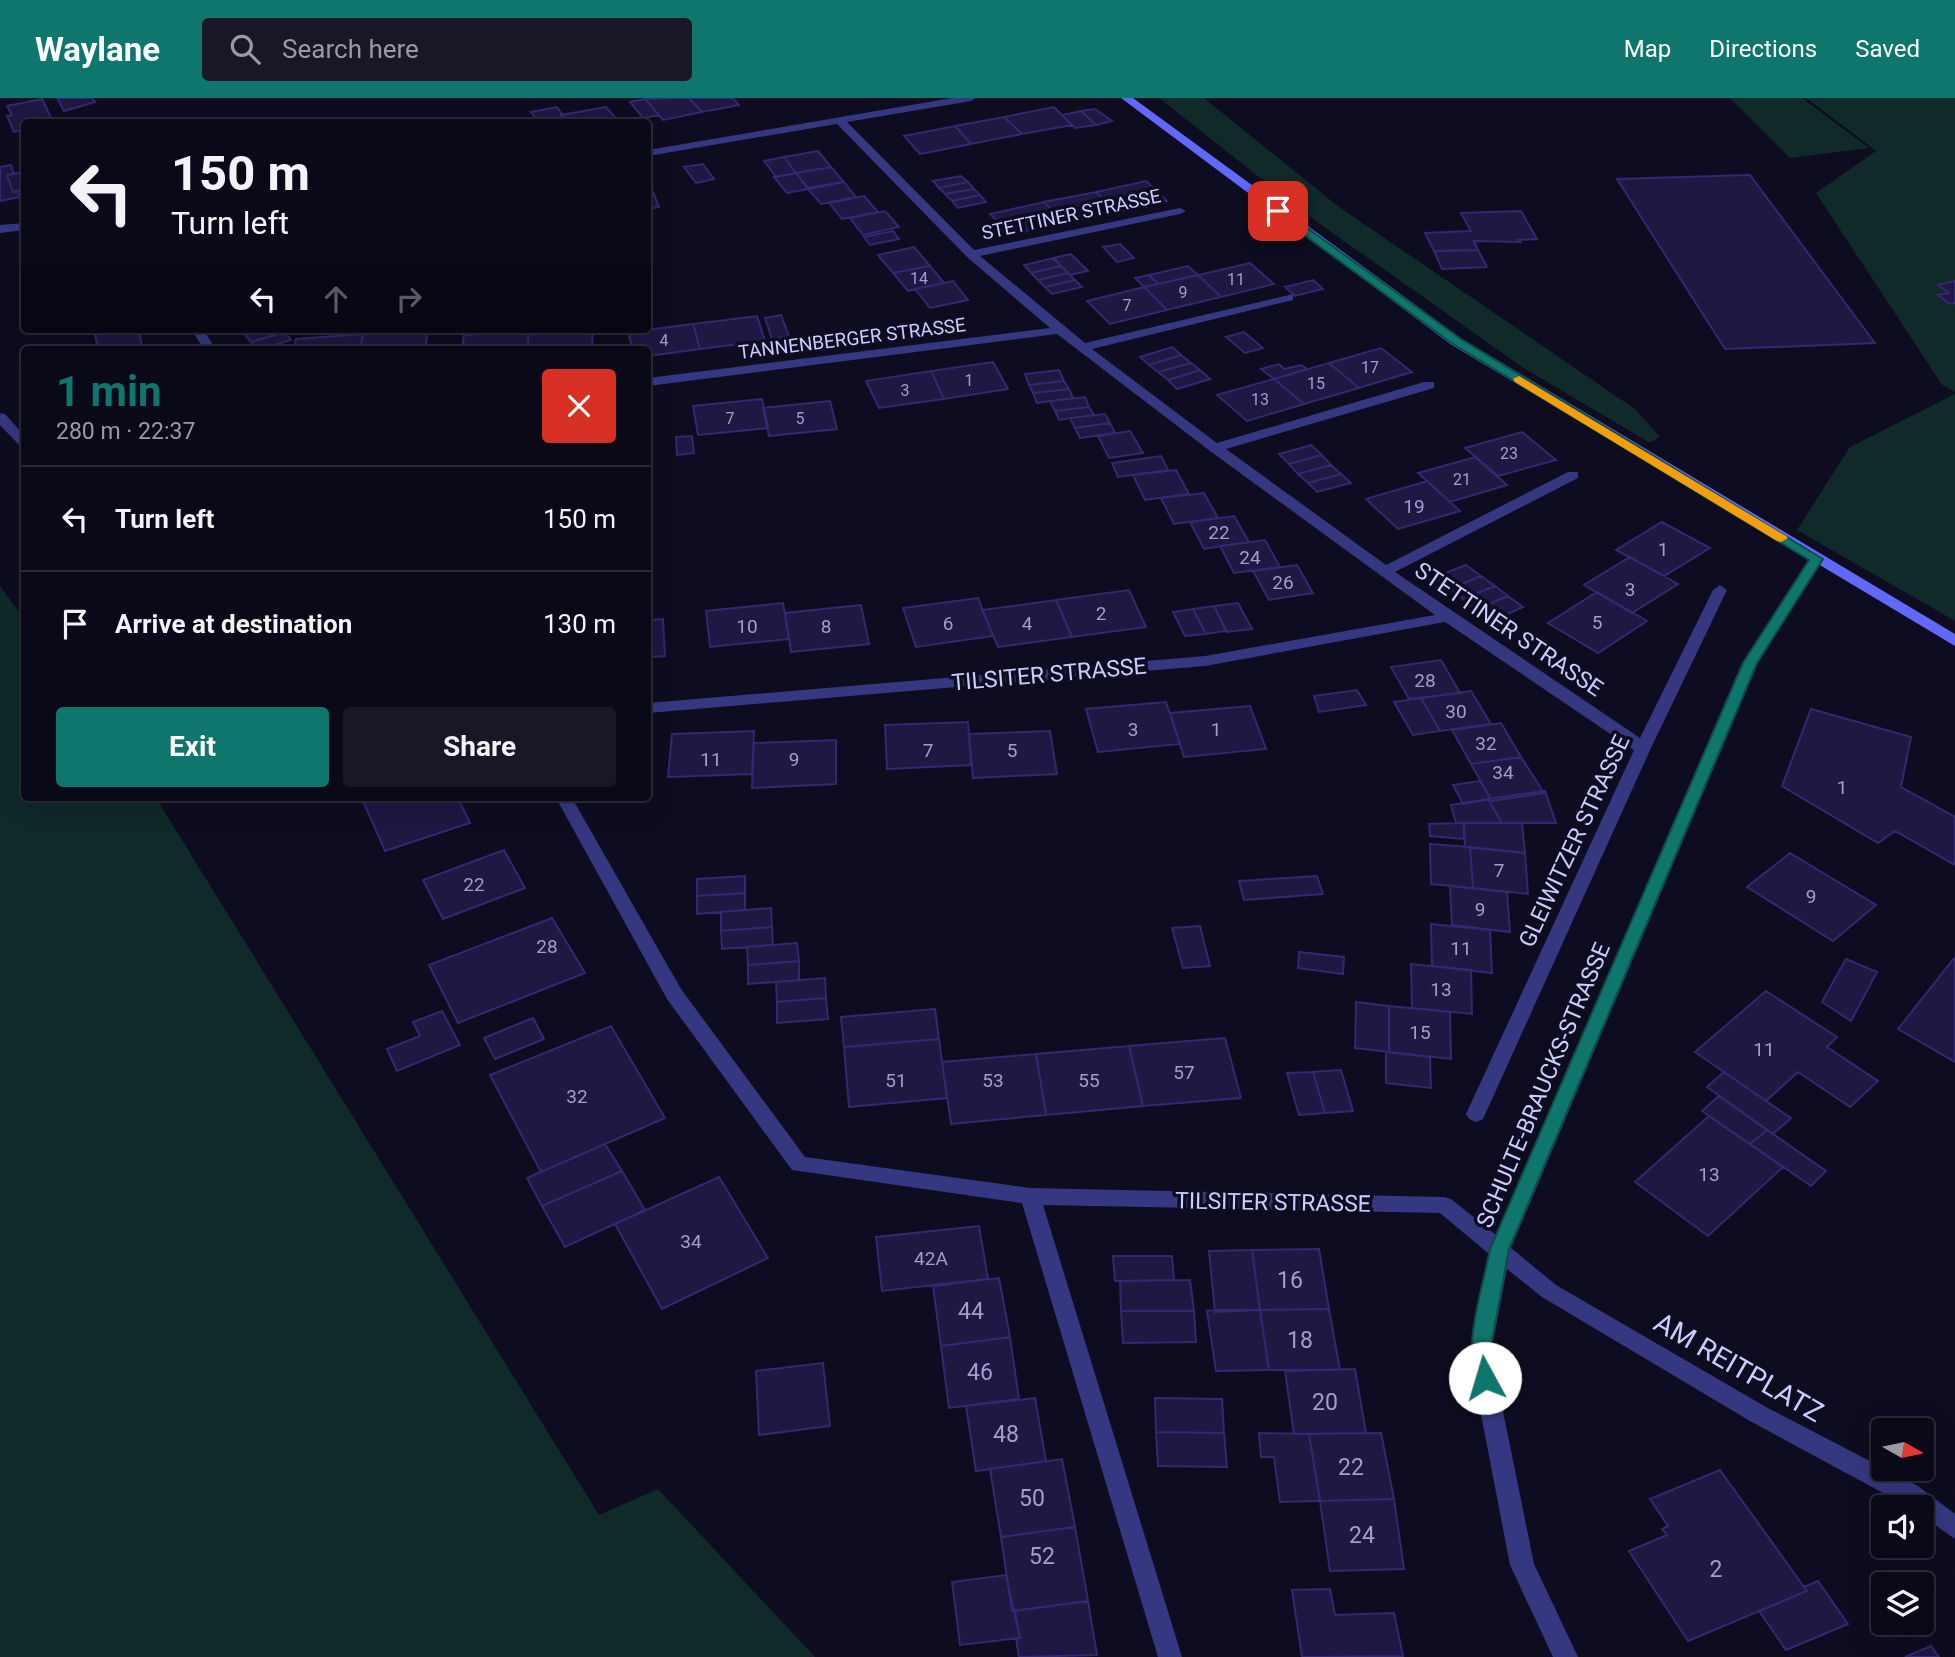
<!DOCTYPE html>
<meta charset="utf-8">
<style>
:root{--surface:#0a0918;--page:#181725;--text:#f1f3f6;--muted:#999aa2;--line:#2a2a37;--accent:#0f766e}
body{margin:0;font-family:Roboto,sans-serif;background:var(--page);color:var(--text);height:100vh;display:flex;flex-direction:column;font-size:26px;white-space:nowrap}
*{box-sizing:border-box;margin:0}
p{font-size:23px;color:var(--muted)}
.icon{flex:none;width:38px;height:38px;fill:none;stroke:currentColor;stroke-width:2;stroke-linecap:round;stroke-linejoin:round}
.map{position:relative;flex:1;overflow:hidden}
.panel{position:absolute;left:21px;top:248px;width:630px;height:455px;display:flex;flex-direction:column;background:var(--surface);border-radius:7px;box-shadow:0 7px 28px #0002,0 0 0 2px var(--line)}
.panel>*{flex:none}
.hud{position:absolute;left:21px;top:21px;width:630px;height:214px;border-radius:7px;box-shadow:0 7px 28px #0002,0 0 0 2px var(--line);background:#0a0918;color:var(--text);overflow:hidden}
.needle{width:46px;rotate:99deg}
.controls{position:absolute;left:1871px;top:1320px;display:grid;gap:14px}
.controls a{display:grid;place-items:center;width:63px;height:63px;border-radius:7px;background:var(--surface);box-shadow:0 7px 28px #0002,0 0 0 2px var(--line);font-size:35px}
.pin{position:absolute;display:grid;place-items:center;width:60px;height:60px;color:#fff;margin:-30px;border-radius:14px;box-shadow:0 4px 10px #0006}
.me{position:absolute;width:77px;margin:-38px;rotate:354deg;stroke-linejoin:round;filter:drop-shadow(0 0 5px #0008)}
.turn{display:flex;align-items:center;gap:24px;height:147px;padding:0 35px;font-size:32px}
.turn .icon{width:91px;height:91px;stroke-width:2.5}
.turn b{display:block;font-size:49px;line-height:60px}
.lanes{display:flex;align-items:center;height:66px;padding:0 35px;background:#0003;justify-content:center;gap:35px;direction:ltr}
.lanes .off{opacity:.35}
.round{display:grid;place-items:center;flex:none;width:74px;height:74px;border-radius:7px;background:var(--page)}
.overview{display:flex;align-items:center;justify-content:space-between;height:119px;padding:0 35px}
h1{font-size:42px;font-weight:700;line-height:52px;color:var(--accent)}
.cta{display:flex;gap:14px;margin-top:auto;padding:14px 35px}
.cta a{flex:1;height:80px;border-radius:7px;background:var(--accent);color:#fff;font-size:28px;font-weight:700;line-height:80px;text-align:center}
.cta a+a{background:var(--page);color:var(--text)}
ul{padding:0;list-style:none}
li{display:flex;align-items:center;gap:21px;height:105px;padding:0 35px;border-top:2px solid var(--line)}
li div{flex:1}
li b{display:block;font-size:26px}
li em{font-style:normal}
header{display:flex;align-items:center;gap:42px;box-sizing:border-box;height:98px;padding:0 35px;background:var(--accent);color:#fff}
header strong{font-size:33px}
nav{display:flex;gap:38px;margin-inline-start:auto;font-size:24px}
.search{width:490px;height:63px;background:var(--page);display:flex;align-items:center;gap:18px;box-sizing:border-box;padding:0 24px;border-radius:7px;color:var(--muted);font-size:26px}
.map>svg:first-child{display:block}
</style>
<header>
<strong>Waylane</strong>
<div class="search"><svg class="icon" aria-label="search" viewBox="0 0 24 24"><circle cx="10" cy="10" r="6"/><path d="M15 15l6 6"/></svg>Search here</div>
<nav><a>Map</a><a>Directions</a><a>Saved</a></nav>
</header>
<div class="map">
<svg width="1955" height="1559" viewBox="0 0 1955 1559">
<rect width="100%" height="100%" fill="#0e0c20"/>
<path fill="#0f2a28" d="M1159,0h45l135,109 296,202 25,28 -10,6 -128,-76 -216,-153z
M1730,0h72l67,50 -79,10z
M1806,0h149v294l-13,-7 -126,-192 60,-42z
M1955,296v227l-158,-91 53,-83z
M0,488l24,33v179h132l443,717 59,-26 157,168h-815z"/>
<path fill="#1e1842" stroke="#32296f" stroke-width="2" d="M57,0h35l3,4 -31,9z
M689,0l13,14 -39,8 -18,-21z
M689,0h44l6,7 -37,7z
M42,1l11,23h-29v7l-10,3 -7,-16 5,-1 -5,-9z
M645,1l14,16 -16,3 -13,-16z
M557,9l10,15h-28l-8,-10z
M606,9l13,15h-52l-6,-7z
M1054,9l18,18 -50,9 -18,-17z
M1095,11l17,12 -16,4 -15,-14z
M1081,13l15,14 -21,3 -13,-13z
M1004,19l18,17 -51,10 -16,-18z
M955,28l16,18 -51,10 -16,-18z
M818,53l13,16 -35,6 -12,-16z
M784,59l12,16 -20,4 -12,-16z
M703,66l11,15 -18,4 -12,-16z
M11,67l3,9 -7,1 6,17 4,-1 3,6 -20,4v-34z
M831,69l13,15 -36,6 -12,-15z
M24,74v18l-11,2 -6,-17z
M796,75l12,16 -21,4 -13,-16z
M1750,77l125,168 -150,6 -108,-170z
M961,78l7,6 -29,6 -6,-7z
M1146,83l21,20 -50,11 -21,-20z
M844,84l12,15 -35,7 -13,-15z
M968,84l6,7 -29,5 -6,-6z
M648,89h3l8,20 -11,2z
M974,91l6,6 -28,6 -7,-7z
M1096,94l21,20 -52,11 -21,-21z
M980,97l6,7 -28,6 -6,-7z
M864,98l14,16 -36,7 -13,-16z
M1044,104l21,21 -55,11 -20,-20z
M885,113l14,16 -36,8 -13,-17z
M1521,113l16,28 -19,1 2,2 -46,-1 4,9 -44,1 -9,-18 46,-2 -10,-18z
M893,133l6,8 -29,6 -6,-8z
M1120,146l14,14 -17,4 -14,-15z
M914,149l16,19 -37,7 -15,-18z
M1478,152l9,17 -45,2 -8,-18z
M1071,156l17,17 -18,4 -17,-17z
M1054,160l7,8 -30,7 -7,-8z
M1250,165l24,21 -53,13 -23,-22z
M930,168l14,17 -36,8 -15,-18z
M1061,168l7,7 -30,7 -7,-7z
M1188,168l10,9 -40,9 -9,-9z
M1068,175l7,7 -30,7 -7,-7z
M1149,177l9,9 -14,3 -9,-9z
M1198,177l23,22 -54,13 -23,-23z
M1075,182l7,7 -30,7 -7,-7z
M1313,182l10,9 -28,7 -10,-9z
M953,183l15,19 -38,8 -15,-19z
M1955,183v22l-5,1 -12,-9 11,-2 -11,-8z
M1144,189l23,23 -57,14 -23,-23z
M781,217l8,21 -17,3 -7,-21z
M757,218l8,25 -65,8 -7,-25z
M693,226l7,25 -52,7v-6h-15l-5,-18z
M126,231h13l3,17 -44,4 -3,-16z
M266,231h16l3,3 -34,10 -6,-7z
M593,231l-1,21h-65l2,-19z
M428,232l-3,20h-65l3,-16z
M529,233l-2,19h-65l2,-15z
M285,234l6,8 -34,10 -6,-8z
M1244,234l19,16 -18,5 -19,-16z
M363,236l-3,16h-66l2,-11z
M1172,249l9,8 -32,10 -9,-8z
M1381,250l31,24 -53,16 -30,-25z
M1181,257l10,8 -33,9 -9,-7z
M993,264l15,27 -64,10 -13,-28z
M1191,265l9,7 -32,10 -10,-8z
M1329,265l30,25 -55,16 -30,-25z
M1279,266l5,5 17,-4 6,4 -33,10 -13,-10z
M1059,272l5,11 -35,4 -4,-11z
M1200,272l10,9 -33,10 -9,-9z
M931,273l13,28 -65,9 -13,-27z
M1274,281l30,25 -57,17 -30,-26z
M1064,283l5,8 -36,4 -4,-8z
M1069,291l4,9 -36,5 -4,-10z
M1085,299l4,10 -34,4 -5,-10z
M762,301l6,29 -70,7 -5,-29z
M830,303l7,28 -68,7 -6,-28z
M1089,309l5,8 -35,5 -4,-9z
M1105,316l5,9 -35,5 -5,-10z
M1110,325l5,10 -35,5 -5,-10z
M1130,333l13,22 -34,5 -11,-22z
M1522,334l34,28 -58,16 -33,-28z
M692,338l2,17 -17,2 -1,-18z
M1311,347l11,10 -33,9 -10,-10z
M1322,357l9,10 -33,9 -9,-10z
M1161,358l7,14 -50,7 -6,-14z
M1475,359l32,28 -57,17 -32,-29z
M1331,367l10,9 -33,9 -10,-9z
M1176,372l13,24 -44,6 -12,-25z
M1341,376l10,9 -34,9 -9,-9z
M1427,383l33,30 -62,18 -32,-30z
M1204,395l14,25 -44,6 -13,-26z
M1234,418l15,26 -45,7 -14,-27z
M1662,424l48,26 -46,28 -48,-26z
M1265,442l15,27 -46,6 -14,-27z
M1630,459l48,27 -46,29 -48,-28z
M1297,467l16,28 -44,7 -16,-29z
M1466,467l15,11 -31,13 -15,-12z
M1481,478l14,10 -32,13 -13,-10z
M1495,488l13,10 -31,13 -14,-10z
M1129,492l17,37 -74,10 -16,-37z
M1597,494l50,29 -49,32 -50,-30z
M1508,498l15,11 -31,14 -15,-12z
M978,500l15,38 -77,11 -13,-39z
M1056,502l16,37 -74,10 -16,-37z
M783,505l6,36 -79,8 -4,-36z
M1238,505l14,26 -25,3 -13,-26z
M861,507l8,39 -78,8 -6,-39z
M1214,508l12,25 -20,3 -13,-25z
M1193,511l13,25 -21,2 -12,-24z
M663,521l2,37 -17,1v-37z
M1441,562l19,33 -51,6 -18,-32z
M1357,592l9,15 -47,7 -5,-16z
M1471,593l20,33 -51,7 -19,-33z
M1421,600l19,33 -27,4 -19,-33z
M1166,604l14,42 -82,8 -12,-43z
M1250,608l16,43 -82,8 -14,-44z
M1811,611l100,28 -10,50 54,30v48l-60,-34 -17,12 -96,-57z
M968,624l3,43 -84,4 -2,-44z
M1501,625l20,34 -50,7 -19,-34z
M754,633l-2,43 -84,3 4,-43z
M1050,633l7,43 -84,4 -4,-44z
M836,642v44l-84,4 2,-45z
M1521,659l23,36 -52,8 -21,-37z
M1480,683l11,18 -28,5 -10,-19z
M1543,693h2l11,32h-54l-14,-24z
M374,700h84l12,25 -85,28 -22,-50z
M1488,701l14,24h-46l-5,-18z
M1464,725v16l-34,-3 -1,-12z
M1464,725h58l3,30 -60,-6z
M1430,746l40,3 3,41 -42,-4z
M1470,749l55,6 3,41 -55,-6z
M504,752l21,38 -82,31 -20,-39z
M1790,755l86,52 -43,36 -86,-54z
M745,778v17l-48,3v-17z
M1317,778l6,18 -79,6 -5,-19z
M1450,788l57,6 3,40 -58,-7z
M745,795v17l-48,4v-18z
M771,810l1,19 -51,4v-19z
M552,820l33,55 -127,50 -29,-58z
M1431,826l59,6 2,43 -60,-7z
M1200,828l10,40 -27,2 -11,-40z
M772,829l1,18 -51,4 -1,-18z
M797,845l2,18 -51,4 -1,-18z
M1299,854l45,5 -1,17 -45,-6z
M1955,859v105l-57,-33z
M1846,861l31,13 -26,49 -29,-19z
M799,863v19l-51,4v-19z
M1411,866l60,6 1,44 -60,-6z
M825,880l1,20 -49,4 -1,-20z
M1766,893l71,46 -10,10 51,34 -28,26 -52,-35 -32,29 -71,-49z
M826,900l2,21 -51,4v-21z
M1356,904l33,4v46l-34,-4z
M1389,908l61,6 1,47 -62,-7z
M935,911l4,30 -95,8 -3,-30z
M442,913l18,34 -63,26 -10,-22 33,-13 -7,-14z
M533,920l11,21 -49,20 -11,-21z
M611,928l54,92 -124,54 -51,-97z
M1225,940l16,60 -98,8 -14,-60z
M939,941l8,59 -98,9 -5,-60z
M1129,948l14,60 -97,9 -10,-61z
M1386,954l44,5 1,31 -45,-5z
M1036,956l10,61 -95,9 -9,-62z
M1341,972l12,41 -28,2 -12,-41z
M1313,974l12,41 -26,2 -12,-42z
M1724,974l42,29 25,17 -18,16 -66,-47z
M1719,998l48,34 -17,14 -48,-33z
M1709,1018l74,51 -75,69 -73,-54z
M1767,1032l6,4 53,37 -15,15 -61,-42z
M605,1046l17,27 -80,35 -15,-28z
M622,1073l23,39 -80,37 -23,-41z
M719,1079l49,81 -106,51 -47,-85z
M979,1128l9,53 -106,12 -6,-54z
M1319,1151l10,60 -69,1 -8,-60z
M1252,1152l8,60 -45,2 -6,-61z
M1113,1158h59l2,24 -59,1z
M999,1180l11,59 -69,9 -8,-60z
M1190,1182l4,31h-73l-1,-30z
M1329,1211l11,61h-71l-9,-60z
M1214,1212h46l9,60 -53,1 -9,-60z
M1121,1213h73l2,31 -73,1z
M1010,1239l9,62 -70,9 -8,-62z
M823,1265l7,63 -71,9 -3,-64z
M1355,1271l11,64 -72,1 -9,-63z
M1035,1300l11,63 -70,10 -10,-65z
M1155,1300l67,1 2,34 -68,-1z
M1156,1334l68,1 3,34 -69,-1z
M1259,1335l50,1 11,67 -40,1 -6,-45h-13z
M1381,1335l13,66 -74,2 -11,-67z
M1062,1361l13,68 -74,10 -11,-68z
M1720,1372l87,121 -119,50 -59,-90 38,-16 -5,-6 6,-3 -18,-27z
M1394,1401l10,70 -74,2 -10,-70z
M1075,1429l13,74 -76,10 -11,-74z
M1006,1477l14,63 -60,7 -8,-63z
M1818,1483l30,43 -62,26 -27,-39 48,-20 -3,-4z
M1330,1491l5,26 59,-2 9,43 -101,1 -10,-67z
M1088,1503l9,54 -78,2 -3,-19h4l-5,-27z
M1931,1548l8,11h-34z"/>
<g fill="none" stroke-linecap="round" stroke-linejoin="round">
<path fill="#353781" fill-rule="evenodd" d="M0,315l5,1 19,21v11l-5,-1 -19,-20z"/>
<path fill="#353781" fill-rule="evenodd" d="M952,0h24l-5,3 -124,21 127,128 206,-42 6,3 -6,3 -200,42 105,87 208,-49v6l-201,49 125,94 207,-61h10v6l-208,61 160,116 182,-93h10v6l-183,94 245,166 73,-148 7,-5 7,5 -76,158 -168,371 -7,3 -7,-3 -3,-5 168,-364 -189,-128 -240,44 -557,47v-10l557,-47 230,-41 -225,-164 -153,-117 -409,52v-8l402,-50 -83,-71 -130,-133 -189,32v-6z
M24,125v7l-24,3v-8z
M191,231h12l13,21h-12z
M1816,457l7,4 -65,104 -247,585 45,37 210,122 152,79 37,28v25l-33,-23v-9h-13l-159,-86 -208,-124 -35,-28 -16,83 43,212 44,93h-25l-43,-92 -41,-213 20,-98 -49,-41 -397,-8 139,452h-24l-136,-454 -230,-33 -125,-171 -111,-201h16l109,191 124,168 225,31 414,9 7,2 45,36 246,-572 67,-104z"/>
<path fill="#6268ff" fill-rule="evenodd" d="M1121,0h12l329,241 493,295v12l-503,-301z"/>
</g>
<path fill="#0f766e" stroke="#0a4d48" stroke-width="2" d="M1274,111h7l180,130 362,220 -66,104 -248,586 -19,103 5,26 -3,7 -7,2 -7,-2c-17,-37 5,-97 12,-136l253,-586 66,-103 -356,-216 -179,-131z"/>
<path fill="#f59e0b" d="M1519,278l267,160 2,2 -7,4 -4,-1 -262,-159 -2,-3z"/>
<g text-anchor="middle" stroke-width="7" stroke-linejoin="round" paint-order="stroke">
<g font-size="16" fill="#a29ed0">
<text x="919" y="186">14</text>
<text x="1236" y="187">11</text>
<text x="1183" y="200">9</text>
<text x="1127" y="213">7</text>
<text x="664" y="248">4</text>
<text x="1370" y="275">17</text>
<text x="969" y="288">1</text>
<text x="1316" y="291">15</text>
<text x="905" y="298">3</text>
<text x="1260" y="307">13</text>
<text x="730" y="326">7</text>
<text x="800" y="326">5</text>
<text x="1509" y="361">23</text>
<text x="1462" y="387">21</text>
</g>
<g font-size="19" fill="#cecbff" stroke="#0e0c20">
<text transform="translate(1071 116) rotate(-12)" y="7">STETTINER STRASSE</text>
<text transform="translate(852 240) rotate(-7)" y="7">TANNENBERGER STRASSE</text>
</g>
<g font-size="19" fill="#a29ed0">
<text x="1414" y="415">19</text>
<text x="1219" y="441">22</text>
<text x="1663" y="458">1</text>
<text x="1250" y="466">24</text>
<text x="1283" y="491">26</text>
<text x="1630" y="498">3</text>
<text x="1101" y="522">2</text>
<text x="1597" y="531">5</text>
<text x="948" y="532">6</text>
<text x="1027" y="532">4</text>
<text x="747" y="535">10</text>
<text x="826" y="535">8</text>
<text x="1425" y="589">28</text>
<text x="1456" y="620">30</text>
<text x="1133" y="638">3</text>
<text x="1216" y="638">1</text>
<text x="1486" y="652">32</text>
<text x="928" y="659">7</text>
<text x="1012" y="659">5</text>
<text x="711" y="668">11</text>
<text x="794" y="668">9</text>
<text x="1503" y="681">34</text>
<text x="1842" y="696">1</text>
<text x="1499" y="779">7</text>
<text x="474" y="793">22</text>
<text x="1811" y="805">9</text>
<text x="1480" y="818">9</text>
<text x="547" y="855">28</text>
<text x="1461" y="857">11</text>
<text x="1441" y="898">13</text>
<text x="1420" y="941">15</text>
<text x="1764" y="958">11</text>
<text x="1184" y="981">57</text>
<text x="896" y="989">51</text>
<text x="993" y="989">53</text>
<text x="1089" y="989">55</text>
<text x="577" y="1005">32</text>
<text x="1709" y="1083">13</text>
<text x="691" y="1150">34</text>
<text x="931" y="1167">42A</text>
</g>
<g font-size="23" fill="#cecbff" stroke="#0e0c20">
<text transform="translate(1509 531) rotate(34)" y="8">STETTINER STRASSE</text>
<text transform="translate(1049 576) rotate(-5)" y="8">TILSITER STRASSE</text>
<text transform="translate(1574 743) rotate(-65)" y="8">GLEIWITZER STRASSE</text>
<text transform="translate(1543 987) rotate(-67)" y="8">SCHULTE-BRAUCKS-STRASSE</text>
<text transform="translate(1273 1104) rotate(1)" y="8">TILSITER STRASSE</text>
</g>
<g font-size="23" fill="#a29ed0">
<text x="1290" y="1190">16</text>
<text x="971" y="1221">44</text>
<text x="1300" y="1250">18</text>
<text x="980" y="1282">46</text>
<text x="1325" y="1312">20</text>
<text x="1006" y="1344">48</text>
<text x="1351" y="1377">22</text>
<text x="1032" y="1408">50</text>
<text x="1362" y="1445">24</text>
<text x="1042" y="1466">52</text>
<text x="1716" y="1479">2</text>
</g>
<g font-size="28" fill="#cecbff" stroke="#0e0c20">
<text transform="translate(1739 1269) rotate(30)" y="10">AM REITPLATZ</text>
</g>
</g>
</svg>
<div class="controls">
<a><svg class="needle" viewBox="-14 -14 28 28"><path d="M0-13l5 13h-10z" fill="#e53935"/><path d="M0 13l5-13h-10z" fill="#999aa2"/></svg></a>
<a><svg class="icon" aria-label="sound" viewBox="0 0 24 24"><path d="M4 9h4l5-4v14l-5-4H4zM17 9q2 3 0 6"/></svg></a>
<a><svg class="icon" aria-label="layers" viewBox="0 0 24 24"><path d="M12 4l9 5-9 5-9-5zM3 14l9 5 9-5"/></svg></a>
</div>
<div class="pin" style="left:1278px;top:113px;background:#d93025"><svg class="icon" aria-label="arrive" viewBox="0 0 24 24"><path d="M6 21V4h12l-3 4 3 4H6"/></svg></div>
<svg class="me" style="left:1485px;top:1280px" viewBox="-20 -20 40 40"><circle r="19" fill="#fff"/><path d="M0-13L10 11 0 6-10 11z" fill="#0f766e"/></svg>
<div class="hud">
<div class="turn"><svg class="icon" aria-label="left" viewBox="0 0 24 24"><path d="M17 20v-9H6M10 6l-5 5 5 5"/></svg><div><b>150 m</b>Turn left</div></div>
<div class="lanes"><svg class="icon" aria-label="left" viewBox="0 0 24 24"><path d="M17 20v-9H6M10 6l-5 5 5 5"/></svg><svg class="icon off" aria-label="ahead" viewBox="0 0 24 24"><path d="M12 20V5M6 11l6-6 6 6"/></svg><svg class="icon off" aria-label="right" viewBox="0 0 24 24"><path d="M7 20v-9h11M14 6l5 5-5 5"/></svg></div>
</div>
<section class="panel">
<div class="overview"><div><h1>1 min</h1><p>280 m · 22:37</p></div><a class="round" style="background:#d93025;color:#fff"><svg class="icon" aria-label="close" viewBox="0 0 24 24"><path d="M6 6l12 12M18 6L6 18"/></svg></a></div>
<ul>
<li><svg class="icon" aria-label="left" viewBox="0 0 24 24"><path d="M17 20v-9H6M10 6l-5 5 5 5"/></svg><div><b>Turn left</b></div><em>150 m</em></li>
<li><svg class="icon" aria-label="arrive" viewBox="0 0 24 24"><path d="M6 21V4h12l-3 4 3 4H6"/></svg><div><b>Arrive at destination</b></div><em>130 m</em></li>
</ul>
<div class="cta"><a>Exit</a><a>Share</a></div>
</section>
</div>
